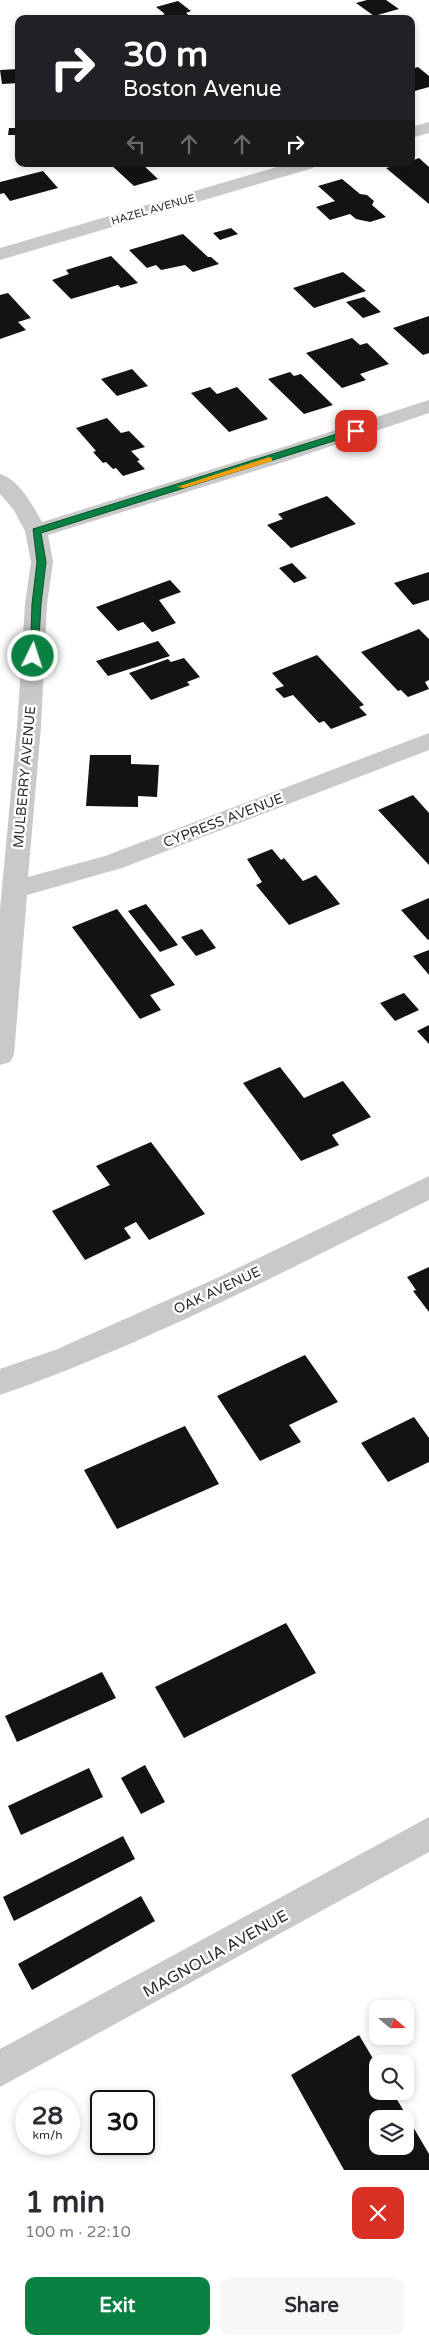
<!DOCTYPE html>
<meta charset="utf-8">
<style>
:root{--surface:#fff;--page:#f7f7f7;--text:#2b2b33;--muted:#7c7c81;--accent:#0b8043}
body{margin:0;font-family:"Varela Round",sans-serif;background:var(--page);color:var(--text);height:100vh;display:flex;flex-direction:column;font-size:19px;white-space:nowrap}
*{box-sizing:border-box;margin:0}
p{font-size:16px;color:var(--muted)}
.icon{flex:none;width:28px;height:28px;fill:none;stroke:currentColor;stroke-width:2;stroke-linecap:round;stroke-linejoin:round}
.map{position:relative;height:2170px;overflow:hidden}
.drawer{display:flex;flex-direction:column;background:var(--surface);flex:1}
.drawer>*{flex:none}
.hud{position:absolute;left:15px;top:15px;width:400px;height:152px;border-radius:10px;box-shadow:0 2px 8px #0003;background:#202124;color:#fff;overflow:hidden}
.needle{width:32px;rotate:110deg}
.tools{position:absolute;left:369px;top:2000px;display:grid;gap:10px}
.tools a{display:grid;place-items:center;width:45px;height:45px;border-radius:10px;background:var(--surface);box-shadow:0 2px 8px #0003;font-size:25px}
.speed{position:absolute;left:15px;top:2090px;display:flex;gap:10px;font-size:25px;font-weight:700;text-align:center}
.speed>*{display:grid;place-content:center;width:65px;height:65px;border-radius:50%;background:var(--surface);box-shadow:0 2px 8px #0003;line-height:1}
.speed small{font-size:12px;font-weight:400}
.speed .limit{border:2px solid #111;border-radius:8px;background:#fff;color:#111}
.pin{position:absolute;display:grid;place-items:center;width:42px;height:42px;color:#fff;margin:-21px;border-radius:10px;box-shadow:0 2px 8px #0006}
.me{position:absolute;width:55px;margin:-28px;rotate:4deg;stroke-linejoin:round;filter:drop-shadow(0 0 4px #0008)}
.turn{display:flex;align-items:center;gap:18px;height:105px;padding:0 25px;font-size:22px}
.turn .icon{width:65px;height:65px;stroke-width:2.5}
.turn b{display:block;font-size:35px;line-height:42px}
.lanes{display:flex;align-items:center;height:48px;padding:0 25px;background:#0003;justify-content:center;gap:25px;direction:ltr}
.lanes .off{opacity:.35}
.round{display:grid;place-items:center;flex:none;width:52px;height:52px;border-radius:10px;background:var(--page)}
.overview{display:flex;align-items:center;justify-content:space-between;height:85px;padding:0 25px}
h1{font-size:30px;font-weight:700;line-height:38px}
.button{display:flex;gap:10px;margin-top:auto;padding:10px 25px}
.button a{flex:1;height:58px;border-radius:10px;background:var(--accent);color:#fff;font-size:20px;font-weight:700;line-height:58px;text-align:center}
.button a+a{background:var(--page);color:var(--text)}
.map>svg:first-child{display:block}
</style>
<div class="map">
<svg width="429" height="2170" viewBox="0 0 429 2170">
<rect width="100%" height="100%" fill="#fff"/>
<path fill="#131313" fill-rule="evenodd" d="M367,0h19l13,9 -25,7 -18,-13z
M178,1l13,10 -5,2 7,6h-42l14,-5 -9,-7z
M418,67l11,9v11l-18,5v-23z
M19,69v14l-17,1 -2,-14z
M9,128h10v7h-11z
M419,158l10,9v37l-43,-36 16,-4h9v-3z
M110,164h32l16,15 -24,7z
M43,171l15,17 -48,13 -6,-8 -4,1v-12z
M342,179l18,15 7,1 7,6 -2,4 14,12 -16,5 -14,-3 -6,-5 -20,6 -14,-13 19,-6 -17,-15z
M231,228l7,6 -18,6 -7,-7z
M183,234l25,23h3l8,7 -26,8 -8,-7 -24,5 -5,-5 -9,3 -18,-18z
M111,256l27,27 -17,5 -3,-3 -47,14 -19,-19 17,-6 -3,-4z
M343,272l23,19 -52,17 -21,-20z
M8,293l23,25 -13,4 8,8 -26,9v-44z
M364,297l17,15 -18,6 -17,-16z
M429,316v37l-6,2 -30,-27z
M352,338l8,7 7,-2 22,21 -29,10 6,6 -24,8 -36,-35z
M132,369l16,17 -31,10 -16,-17z
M290,372l4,4 7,-2 32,31 -29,9 -36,-35z
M210,387l7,7 20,-7 31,32 -39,13 -38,-39z
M107,418l14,15 8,-2 16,16 -14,4 9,9 -3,1 8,8 -22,7 -7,-8 -3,1 -7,-7 -3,1 -10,-11 3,-1 -20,-23z
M327,496l29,28 -65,24 -24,-23 16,-6 -5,-5z
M292,563l15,15 -13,5 -15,-15z
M429,572v28l-16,5 -19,-22z
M170,580l11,12 -22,8 17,23 -24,9 -9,-10 -25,9 -22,-24z
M419,629l10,10v41l-4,2 4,7 -21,8 -7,-7 -3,1 -37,-39z
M158,641l12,15 -62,20 -12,-15z
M317,655l47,50 -5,2 8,8 -36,14 -7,-8 -5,2 -26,-28 -9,3 -9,-9 9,-3 -12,-13z
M184,658l16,19 -13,5 3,3 -39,15 -22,-27 39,-14 3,3z
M90,755h41v9l28,1 -2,32 -19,-1v11l-52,-1z
M413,795l16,18v52l-51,-55z
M272,849l9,11 3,-2 19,23 13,-6 24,29 -51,21 -33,-40 6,-3 -15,-23z
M429,898v41l-1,1 -27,-30z
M146,904l32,41 -18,7 -32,-41z
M117,909l58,76 -25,10 11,15 -21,9 -68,-92z
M202,929l14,19 -20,8 -15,-19z
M429,950v25l-16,-19z
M404,993l15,17 -24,11 -15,-18z
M429,1025v19l-12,-13z
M280,1067l24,31 39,-17 28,36 -39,18 7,10 -38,16 -58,-78z
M151,1142l54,72 -56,26 -13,-18 -12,6 7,10 -46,22 -33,-49 58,-26 -14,-19z
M429,1267v45l-16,-21 3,-1 -9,-13z
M305,1355l33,47 -49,23 12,17 -41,19 -43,-65z
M414,1417l15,21v24l-41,20 -27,-39z
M185,1426l34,58 -102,45 -33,-59z
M286,1623l30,50 -132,65 -29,-51z
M102,1672l14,26 -99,44 -12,-26z
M145,1765l20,37 -24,12 -20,-36z
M89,1768l14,29 -82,38 -13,-29z
M123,1836l12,23 -121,62 -11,-24z
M141,1896l14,25 -123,69 -14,-26z
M359,2035l19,32v24h14l37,63v16h-85l-53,-95zM378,2119h27v27h-27z"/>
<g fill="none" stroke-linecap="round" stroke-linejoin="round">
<path fill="#c9c9c9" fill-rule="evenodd" d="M429,122v11l-18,5v-11z
M287,164h28l-2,4 -313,92v-12z
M429,400v13l-139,47 -242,75 5,27 -6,42 -6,123 -13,150 77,-21 324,-123v17l-307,118 -95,27 -13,160 -4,7 -10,3v-156l17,-182 8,-123 6,-42 -6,-31 -12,-22 -13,-15v-20c19,5 33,32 42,48l232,-72z
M429,1176v24c-141,69 -280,143 -429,195v-26l55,-19 162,-72z
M429,1817v35l-429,235v-38z"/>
</g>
<path fill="#0b8043" stroke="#07532c" d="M356,428l3,1v4l-318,100 5,29 -5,42 -3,52 -5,4 -3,-1 2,-55 5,-42 -4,-33z"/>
<path fill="#f59e0b" d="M269,457l3,1v3l-88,27 -7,-1z"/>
<g text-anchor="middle" stroke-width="5" stroke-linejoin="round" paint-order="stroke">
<g font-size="11" fill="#2c2c2c" stroke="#fff">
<text transform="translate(153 209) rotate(-16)" y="4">HAZEL AVENUE</text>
</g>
<g font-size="14" fill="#2c2c2c" stroke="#fff">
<text transform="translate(24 777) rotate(-85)" y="5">MULBERRY AVENUE</text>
<text transform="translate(223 820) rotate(-21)" y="5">CYPRESS AVENUE</text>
<text transform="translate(217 1290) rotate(-25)" y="5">OAK AVENUE</text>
</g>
<g font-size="16" fill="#2c2c2c" stroke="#fff">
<text transform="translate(215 1953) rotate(-29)" y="6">MAGNOLIA AVENUE</text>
</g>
</g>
</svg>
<div class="tools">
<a><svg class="needle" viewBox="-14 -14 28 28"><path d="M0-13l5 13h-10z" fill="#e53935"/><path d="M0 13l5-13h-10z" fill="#7c7c81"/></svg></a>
<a><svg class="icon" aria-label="search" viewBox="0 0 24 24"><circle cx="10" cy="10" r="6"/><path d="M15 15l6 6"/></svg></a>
<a><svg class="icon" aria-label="layers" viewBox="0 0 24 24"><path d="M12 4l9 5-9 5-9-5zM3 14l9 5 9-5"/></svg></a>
</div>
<div class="speed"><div>28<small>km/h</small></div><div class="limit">30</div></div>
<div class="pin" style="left:356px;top:431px;background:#d93025"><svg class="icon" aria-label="arrive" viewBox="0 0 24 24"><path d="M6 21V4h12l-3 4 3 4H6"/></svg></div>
<svg class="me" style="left:33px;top:656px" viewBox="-20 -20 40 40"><circle r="17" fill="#0b8043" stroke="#fff" stroke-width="3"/><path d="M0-11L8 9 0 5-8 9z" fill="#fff"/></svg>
<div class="hud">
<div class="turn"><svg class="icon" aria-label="right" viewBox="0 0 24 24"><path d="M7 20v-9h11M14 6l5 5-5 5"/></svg><div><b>30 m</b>Boston Avenue</div></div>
<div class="lanes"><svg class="icon off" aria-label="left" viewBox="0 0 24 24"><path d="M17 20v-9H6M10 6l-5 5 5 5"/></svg><svg class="icon off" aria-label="ahead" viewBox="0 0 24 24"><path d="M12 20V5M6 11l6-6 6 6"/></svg><svg class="icon off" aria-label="ahead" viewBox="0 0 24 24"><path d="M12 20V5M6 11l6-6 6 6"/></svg><svg class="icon" aria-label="right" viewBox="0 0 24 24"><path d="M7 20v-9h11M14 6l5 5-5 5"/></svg></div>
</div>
</div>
<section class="drawer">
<div class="overview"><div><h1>1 min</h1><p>100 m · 22:10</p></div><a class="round" style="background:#d93025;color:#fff"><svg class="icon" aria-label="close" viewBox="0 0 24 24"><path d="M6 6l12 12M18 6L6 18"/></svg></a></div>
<div class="button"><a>Exit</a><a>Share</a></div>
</section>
